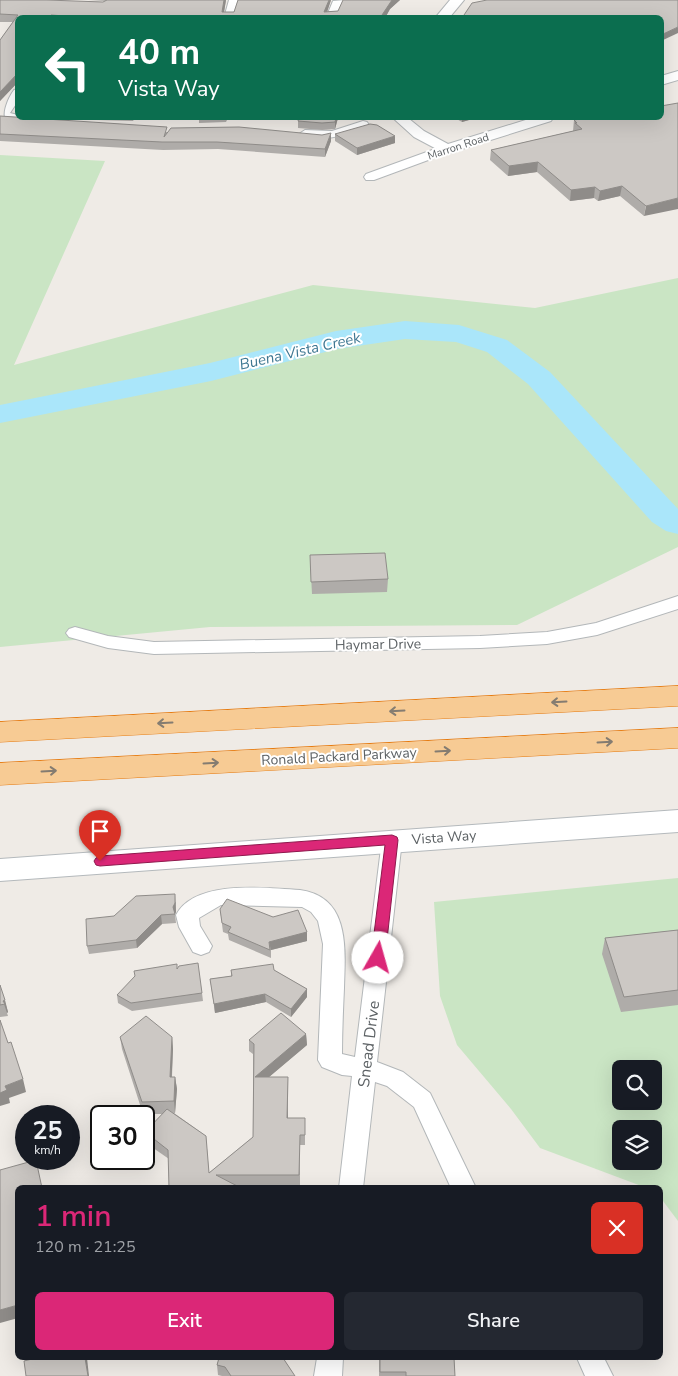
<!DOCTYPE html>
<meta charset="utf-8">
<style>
:root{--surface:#171b24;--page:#242831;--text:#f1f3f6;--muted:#9ea1a6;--accent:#db2777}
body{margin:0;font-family:"Nunito Sans",sans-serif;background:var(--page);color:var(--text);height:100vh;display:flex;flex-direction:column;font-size:19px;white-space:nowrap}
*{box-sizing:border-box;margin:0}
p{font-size:16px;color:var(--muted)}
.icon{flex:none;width:28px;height:28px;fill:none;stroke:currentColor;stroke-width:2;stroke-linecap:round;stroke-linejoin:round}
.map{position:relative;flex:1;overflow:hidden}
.panel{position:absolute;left:15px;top:1185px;width:648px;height:175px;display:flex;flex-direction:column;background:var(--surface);border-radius:8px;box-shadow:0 5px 20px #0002}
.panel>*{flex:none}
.guide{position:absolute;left:15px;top:15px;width:649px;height:105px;border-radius:8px;box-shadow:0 5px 20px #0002;background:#0b6e4f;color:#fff;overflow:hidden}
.buttons{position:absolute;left:612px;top:1060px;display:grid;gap:10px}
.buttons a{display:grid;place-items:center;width:50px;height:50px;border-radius:8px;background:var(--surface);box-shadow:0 5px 20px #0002;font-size:25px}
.speed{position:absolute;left:15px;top:1105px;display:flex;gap:10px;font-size:25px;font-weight:700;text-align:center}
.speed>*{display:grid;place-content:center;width:65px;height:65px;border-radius:50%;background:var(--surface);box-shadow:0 5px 20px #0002;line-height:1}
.speed small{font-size:12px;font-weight:400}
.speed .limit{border:2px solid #111;border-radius:8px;background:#fff;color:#111}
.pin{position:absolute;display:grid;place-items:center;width:42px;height:42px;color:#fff;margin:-51px -21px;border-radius:50% 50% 50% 0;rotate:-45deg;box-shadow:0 0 5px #0007}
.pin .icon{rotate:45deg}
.me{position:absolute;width:55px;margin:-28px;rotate:7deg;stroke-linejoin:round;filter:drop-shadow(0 0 4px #0008)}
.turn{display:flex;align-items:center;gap:18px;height:105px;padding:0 20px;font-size:22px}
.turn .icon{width:65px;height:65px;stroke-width:2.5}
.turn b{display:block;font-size:35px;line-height:42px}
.round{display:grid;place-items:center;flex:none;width:52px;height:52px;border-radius:8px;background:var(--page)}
.headline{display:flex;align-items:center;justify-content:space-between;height:85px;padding:0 20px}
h1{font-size:30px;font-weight:600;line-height:38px;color:var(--accent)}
.primary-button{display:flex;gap:10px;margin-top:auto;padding:10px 20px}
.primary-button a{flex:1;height:58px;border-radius:8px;background:var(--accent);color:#fff;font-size:20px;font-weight:600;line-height:58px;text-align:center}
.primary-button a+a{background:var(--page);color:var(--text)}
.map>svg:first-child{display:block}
</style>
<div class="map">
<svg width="678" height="1376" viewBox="0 0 678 1376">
<rect width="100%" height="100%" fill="#efebe6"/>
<path fill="#cae5c4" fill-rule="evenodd" d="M0,155l105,6 -91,204 299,-80 222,23 143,-30v269l-161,78 -307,2 -210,20z
M678,878v343l-18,-24v-9l-16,-1 -104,-39 -29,-39 -54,-64 -17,-49 -6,-94zM621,1069h33v32h-33zM621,1129h33v32h-33z"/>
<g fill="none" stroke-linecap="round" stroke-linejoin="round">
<path fill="#aae6fa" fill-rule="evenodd" d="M405,321l54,4 48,15 43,32 128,137v25l-12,-3 -14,-9 -124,-138 -41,-32 -31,-10 -51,-3 -68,10 -126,32 -211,42v-18l210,-42 126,-32z"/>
<g stroke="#b3b7b9" stroke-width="2">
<path id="minor" d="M229,0h10l-5,18h-10z
M346,0l-4,5 -6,13h-10l7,-17z
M18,89v12l-8,12 8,2v3h17l2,2 -2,3 -27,-1c-8,-5 0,-24 6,-32z
M363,121l4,1 2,3 -2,3c-15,4 -56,19 -68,6l6,-4 27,1z
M446,145l4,1 2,3 -2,3 -76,28h-8l-2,-3 2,-3z
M678,596v13l-81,26 -50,9 -67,4 -326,6 -46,-6 -39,-11 -3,-4 3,-4 6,-2 33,9 46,6 326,-6 67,-4 49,-9z
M392,832l7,2 3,6 -25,222 26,10 27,21 46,95h-25l-37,-81 -27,-21 -12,-4 -12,106h-24l13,-112 -10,-1 -20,-8 -4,-7 5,-116 -5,-23 -7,-9 -9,-5 -81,-2 -22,13 1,8 12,20 -3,6 -8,3 -8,-3 -14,-25 -3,-12c19,-36 90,-27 124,-25 51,7 45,60 44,98 -1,22 -2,44 -2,66l13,3 27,-217 3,-6z
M317,1358h26l-1,18h-28z
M577,1358h27l9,18h-28z"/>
</g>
<g stroke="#b3b7b9" stroke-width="2">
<path id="tertiary" d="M450,0h14l-15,18h-14z
M678,71v9l-17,5v-9z
M393,118h15l16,13 24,13 84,-26h21l-2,3 -105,33 -32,-17z"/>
</g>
<g stroke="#b4b9bc" stroke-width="2">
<path id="secondary" d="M678,810v22l-678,49v-22z"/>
</g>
<g stroke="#e67a0e" stroke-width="1">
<path id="motorway" d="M678,686v20l-678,36v-20z
M678,728v20l-678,37v-22z"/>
</g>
<use href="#minor" fill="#fff" fill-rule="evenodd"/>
<use href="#tertiary" fill="#fff" fill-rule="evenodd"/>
<use href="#secondary" fill="#fff" fill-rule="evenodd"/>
<use href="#motorway" fill="#f7cb94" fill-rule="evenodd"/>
</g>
<path fill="#afaca9" d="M0,0l103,2 3,-1 -18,-1h138l-2,12h10l4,-12h96h-3l-4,12 11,-1 5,-11h57l-10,9 -5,9h-367v64l-18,19v-61l13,-18h-13z
M0,116l167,16 164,9 -6,16 -107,-8 -55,1 -163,-9z
M96,118h39l-2,3 -37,-1z
M199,118h29l-2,4 -27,1z
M338,118l-3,11 -13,1 -24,-2v-7z
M455,118h21l-14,4z
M661,118l-17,98 -24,-20 -22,5 -4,-3 -24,3 -33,-29 -29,4 -18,-16 1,-10 82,-19 1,-11z
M335,134l60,9 -38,12 -22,-14z
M310,555l78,24 -1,13 -75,2z
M176,902v10l-1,2 1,9 -14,1 -25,24 -48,6 -2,-8z
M220,909l53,8 34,15v9l-36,9v8l-42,-18 -1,-6 -5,-2z
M678,930v75l-57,7 -19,-58 3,-16z
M177,968l25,25 1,8 -71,10 -14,-8 -1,-8z
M231,970h43l33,19v8l-16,20 -25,-15 -51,11 -5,-34 21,-3z
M0,985l8,27 -1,1 1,3 -8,1z
M306,1034l1,11 -38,32h19v41h17v27h-5v41h-63l-68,-27 -23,-16 -1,-11 18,-18h-20l-21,-65 -2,-12h52l1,12 -1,28h3l2,12 -2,24h-1l32,23 3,37 44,-36v-83l-4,-3v-11z
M379,1358h75l1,18h-76z
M217,1365l78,11h-73l-4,-1z"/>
<path fill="#8f8c89" d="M224,0h2l-3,18 -1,-6z
M329,0h5h-3l-6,18 -1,-6z
M392,0h8l-10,9 -5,9h-5z
M678,27v6l-17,8v-6z
M18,73v9l-18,19v-9z
M336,118h2l-3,11v-7z
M462,118h14l-14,4z
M331,133v8l-6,16v-8z
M395,136v7l-38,12v-7z
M538,162l-1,10 -29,4 1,-10z
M622,186l-2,10 -22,5 2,-10z
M595,187l-1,11 -24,3 1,-11z
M678,198v11l-34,7 2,-10z
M175,894l1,18 -2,3 -1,-8z
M161,915l1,9 -25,24 -1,-8z
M307,932v9l-36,9 -2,-8z
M307,989v8l-16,20v-8z
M265,994l1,8 -51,11 -1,-9z
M5,1000l3,12 -1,1 -4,-12z
M306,1034l1,11 -51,43 -1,-11z
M172,1037l1,12 -2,40 -1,-12z
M175,1077l2,12 -2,24 -1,-12z
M288,1077v51l-1,-10z
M23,1079l3,13 -17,6 1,5 -10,3v-13l5,-7z
M18,1305v13l-18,5v-13z
M85,1358h2l2,18h-1z"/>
<path fill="#ccc8c4" stroke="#8f8c89" d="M0,0h47l56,2 4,-2h117l-2,12h12l4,-12h91l-5,12 14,-1 5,-11h49l-12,18h-287l-42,-3 -1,3h-32v55l-18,19v-52l18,-25 -18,-1z
M487,0h191v27l-17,8v-17h-199l10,-15z
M678,103v95l-32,8 -24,-20 -22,5 -5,-4 -24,3 -33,-28 -29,4 -18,-16 91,-21 -7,-6h2l-3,-3 12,-2h75v-12z
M0,116l167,11 -3,10 7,-9 68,-1 83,8 9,-2 -6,16 -108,-7h-55l-162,-8z
M299,118h37l-1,4 -13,1 -24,-2z
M370,124l7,1 18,11 -38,12 -22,-14z
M385,553l3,26 -77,3 -1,-27z
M175,894v9l-2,4 2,7 -14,1 -25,25 -49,6 -1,-27 28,-3 22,-20z
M227,899l46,18 25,-7 9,22 -38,10 1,8 -42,-18 3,-5 -9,-4 -2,-14z
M678,930v60l-54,7 -19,-59z
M198,963l4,30 -71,10 -14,-8 18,-19 -1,-5 43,-7v5l2,-3z
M273,964l1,6 33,19 -16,20 -26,-15 -51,10 -4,-25 22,-3 -1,-6z
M0,985l5,15 -2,1 2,3 -5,1z
M281,1013l25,21 -51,43h33l-1,41h18v17h-5l-1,40h-83l25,13h-72l-1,-38 -23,-18 22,-23 39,27 3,37 44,-36 1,-93 -5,-4z
M146,1016l26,21 -2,40h5l-1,24 -32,1 -22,-65z
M0,1020l8,23 3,-1 12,37 -18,7 2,4 -7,3z
M36,1160l6,28h-24v117l-18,5v-140z
M36,1358h49l3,18h-62l-2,-15z
M219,1358h64l12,18h-64l-6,-9 -8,-2z
M380,1358h74l1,18h-49v-4h-26z"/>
<defs><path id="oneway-shaft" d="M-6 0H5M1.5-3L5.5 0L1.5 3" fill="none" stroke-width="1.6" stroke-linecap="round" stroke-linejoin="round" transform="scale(1.25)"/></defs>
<g stroke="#847c71">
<use href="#oneway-shaft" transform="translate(559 702) rotate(177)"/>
<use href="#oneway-shaft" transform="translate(397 711) rotate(177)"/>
<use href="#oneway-shaft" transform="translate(165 723) rotate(177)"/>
<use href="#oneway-shaft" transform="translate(605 742) rotate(-3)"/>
<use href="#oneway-shaft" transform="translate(443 751) rotate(-3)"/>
<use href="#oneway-shaft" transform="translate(211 763) rotate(-3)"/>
<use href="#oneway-shaft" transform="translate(49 771) rotate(-3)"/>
</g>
<path fill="#db2777" stroke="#8e194d" d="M392,835l5,2 1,3 -13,118 -2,4 -5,2 -5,-2 -2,-4 14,-113 -285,21 -4,-1 -2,-4 2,-3 4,-2z"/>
<g text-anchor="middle" stroke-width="4" stroke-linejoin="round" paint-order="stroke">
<g font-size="11" fill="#5d6265" stroke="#fff">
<text transform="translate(458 146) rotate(-18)" y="4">Marron Road</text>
</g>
<g font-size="14" fill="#5d6265" stroke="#fff">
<text transform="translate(378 644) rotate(-1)" y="5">Haymar Drive</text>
<text transform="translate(339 756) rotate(-3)" y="5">Ronald Packard Parkway</text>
<text transform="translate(444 837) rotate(-4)" y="5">Vista Way</text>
</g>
<g font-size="15" font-style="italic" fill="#3e7792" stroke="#fff">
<text transform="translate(300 351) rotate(-13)" y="5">Buena Vista Creek</text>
</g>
<g font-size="16" fill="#5d6265" stroke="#fff">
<text transform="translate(368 1044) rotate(-83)" y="6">Snead Drive</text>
</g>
</g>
</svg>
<div class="buttons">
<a><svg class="icon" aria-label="search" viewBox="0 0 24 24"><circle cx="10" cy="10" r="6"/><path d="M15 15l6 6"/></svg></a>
<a><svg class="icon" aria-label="layers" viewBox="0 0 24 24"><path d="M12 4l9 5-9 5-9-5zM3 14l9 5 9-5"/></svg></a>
</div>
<div class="speed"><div>25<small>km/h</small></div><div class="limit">30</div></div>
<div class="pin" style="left:100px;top:861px;background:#d93025"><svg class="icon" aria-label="arrive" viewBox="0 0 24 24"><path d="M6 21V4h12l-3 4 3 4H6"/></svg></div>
<svg class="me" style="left:378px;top:958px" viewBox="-20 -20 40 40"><circle r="19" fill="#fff"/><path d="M0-13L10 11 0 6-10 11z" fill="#db2777"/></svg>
<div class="guide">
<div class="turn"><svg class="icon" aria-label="left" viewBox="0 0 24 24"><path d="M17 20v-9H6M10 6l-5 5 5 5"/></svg><div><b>40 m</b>Vista Way</div></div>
</div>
<section class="panel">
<div class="headline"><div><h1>1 min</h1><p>120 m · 21:25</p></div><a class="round" style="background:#d93025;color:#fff"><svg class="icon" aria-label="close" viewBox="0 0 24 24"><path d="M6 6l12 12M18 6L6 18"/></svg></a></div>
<div class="primary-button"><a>Exit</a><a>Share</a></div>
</section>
</div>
